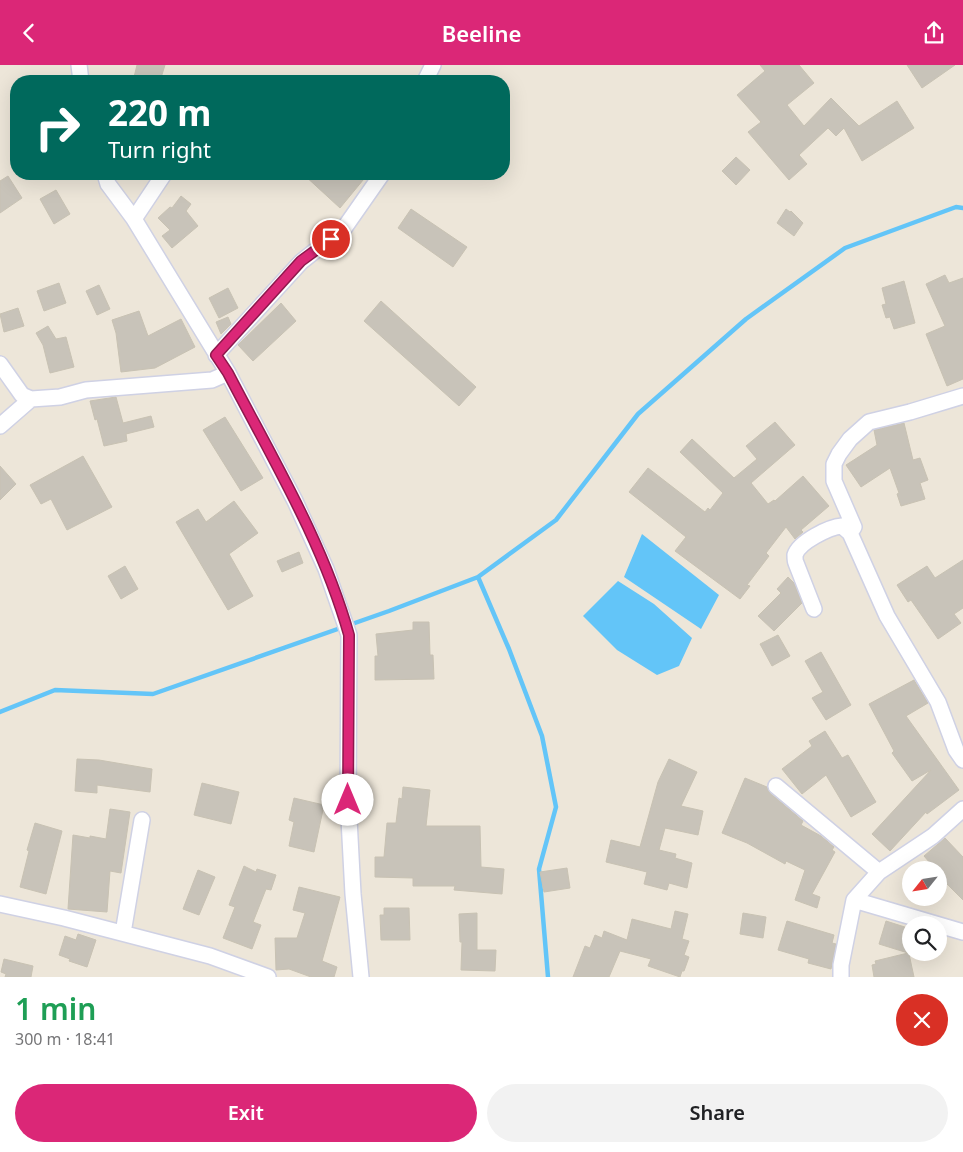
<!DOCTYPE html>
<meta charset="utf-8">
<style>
:root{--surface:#fff;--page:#f2f2f2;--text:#202124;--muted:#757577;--accent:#db2777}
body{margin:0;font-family:"Noto Sans",sans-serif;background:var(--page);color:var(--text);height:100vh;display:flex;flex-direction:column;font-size:19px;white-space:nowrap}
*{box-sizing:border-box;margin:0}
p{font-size:16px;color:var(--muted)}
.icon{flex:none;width:28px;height:28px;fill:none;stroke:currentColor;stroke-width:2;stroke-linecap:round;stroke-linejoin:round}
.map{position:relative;height:912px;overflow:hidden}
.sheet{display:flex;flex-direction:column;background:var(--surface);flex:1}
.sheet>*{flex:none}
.guide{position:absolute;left:10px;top:10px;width:500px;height:105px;border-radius:20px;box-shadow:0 5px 20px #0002;background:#00695c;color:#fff;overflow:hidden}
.needle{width:32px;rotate:240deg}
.buttons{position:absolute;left:902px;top:796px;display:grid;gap:10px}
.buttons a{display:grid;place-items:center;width:45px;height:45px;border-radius:50%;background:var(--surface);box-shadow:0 5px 20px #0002;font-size:25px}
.pin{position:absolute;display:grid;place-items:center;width:42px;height:42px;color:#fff;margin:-21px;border:2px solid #fff;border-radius:50%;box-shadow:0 1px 5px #0007}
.me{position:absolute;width:55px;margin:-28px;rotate:0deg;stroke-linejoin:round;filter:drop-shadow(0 0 4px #0008)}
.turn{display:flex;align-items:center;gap:18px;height:105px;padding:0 15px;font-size:22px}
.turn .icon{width:65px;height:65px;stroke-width:2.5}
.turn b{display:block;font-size:35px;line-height:42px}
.round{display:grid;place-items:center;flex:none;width:52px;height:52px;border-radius:26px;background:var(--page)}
.headline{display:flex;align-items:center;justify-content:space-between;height:85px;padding:0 15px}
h1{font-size:30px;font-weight:600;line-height:38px;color:#1e9e55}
.primary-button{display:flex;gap:10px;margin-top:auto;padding:10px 15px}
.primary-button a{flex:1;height:58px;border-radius:30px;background:var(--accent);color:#fff;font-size:20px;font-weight:600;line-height:58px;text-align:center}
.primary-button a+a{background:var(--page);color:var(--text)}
header{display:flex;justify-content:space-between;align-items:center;height:65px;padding:0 15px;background:var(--accent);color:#fff;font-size:22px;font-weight:600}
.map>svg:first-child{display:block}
</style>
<header><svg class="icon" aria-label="back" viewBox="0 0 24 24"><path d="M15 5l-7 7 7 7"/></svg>Beeline<svg class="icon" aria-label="share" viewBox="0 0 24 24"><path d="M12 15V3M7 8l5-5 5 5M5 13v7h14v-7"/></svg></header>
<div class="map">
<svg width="963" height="912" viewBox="0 0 963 912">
<rect width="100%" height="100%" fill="#ede6d9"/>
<path fill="#63c5f8" d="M642,469l77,61 -18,34 -77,-52z
M618,516l36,23 38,34 -13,28 -22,9 -40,-25 -34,-34z"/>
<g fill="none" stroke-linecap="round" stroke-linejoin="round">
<path stroke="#63c5f8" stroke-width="4.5" d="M478,512l31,72 33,87 14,71 -17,62 9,108
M0,647l55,-22 98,4 236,-83 89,-34 78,-57 82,-106 108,-95 99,-71 111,-41 7,1"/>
</g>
<path fill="#c8c3b9" stroke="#c8c2b3" d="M137,0h28l-5,16h-25l1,-3 -2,-1z
M760,0h39l15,18 -27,22 17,21 27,-28 28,28 38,-25 17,27 -52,33 -18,-33 -8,8 -8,-8 -29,27 8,9 -18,16 -41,-48 13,-10 -24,-27 28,-24z
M907,0h48l-33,23z
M736,92l14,13 -14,15 -14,-14z
M303,109h65l-28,34z
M8,111l14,22 -22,15v-32z
M56,125l14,24 -16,10 -14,-25z
M181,131l10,8 -5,7 12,15 -26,22 -10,-12 8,-6 -12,-12 12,-11 2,1z
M411,144l56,38 -14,20 -55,-39z
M786,144l4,3 1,-1 12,12 -9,13 -17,-13z
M945,210l4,8 14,-5v101l-16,7 -21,-52 19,-8 -19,-42z
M904,216l11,42 -21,6 -4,-12 -4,1 -4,-13 4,-1 -4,-16z
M59,218l7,20 -22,8 -7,-20z
M99,220l11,24 -13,6 -11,-24z
M228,223l10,20 -19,10 -10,-20z
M381,236l95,86 -17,19 -95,-85z
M281,238l15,18 -43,40 -15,-16z
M18,243l6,18 -20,6 -4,-18z
M139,246l9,25 33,-17 14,28 -40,21 -34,4 -5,-39 -4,-13z
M228,252l3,7 -10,10 -5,-12z
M48,261l8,13 10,-2 8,30 -24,6 -7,-28 -7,-12z
M116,332l7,26 28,-7 3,11 -28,7 1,7 -23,5 -7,-27 -2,1 -5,-19z
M225,352l38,61 -22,13 -38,-61z
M775,357l20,23 -44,38 17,21 6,-4 1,1 28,-25 26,30 -28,24 2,2 -8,7 -9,-12 -20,26 3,3 -22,29 3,1 -10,13 -65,-48 11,-14 -57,-45 19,-24 57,44 3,-4 2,2 13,-17 -43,-41 12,-13 42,39 23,-19 -11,-13z
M904,358l9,37 7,-2 8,22 -8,3 5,16 -24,7 -4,-12 2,-1 -9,-25 -29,19 -15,-22 31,-20 -3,-15z
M83,391l29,51 -45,23 -16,-31 -10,5 -11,-19z
M0,401l16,18 -16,16z
M234,436l24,32 -29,21 24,42 -25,14 -52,-88 22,-13 8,13z
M299,487l4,11 -21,9 -5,-11z
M963,495v48l-9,6 7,9 -23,16 -27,-39 -3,2 -11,-17 30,-19 8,12z
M125,501l13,23 -17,10 -13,-23z
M788,512l6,6 8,20 -28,28 -16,-15 23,-23 -4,-4z
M413,557h16l1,33h3l1,24 -59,1v-24h3l-2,-22 37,-4z
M778,570l12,21 -18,10 -12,-22z
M821,587l30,53 -25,15 -14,-22 11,-6 -18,-31z
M914,615l14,23 -22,13 53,74 -32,24 -1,-2 -36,39 -18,-17 59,-64 -19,11 -20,-28 2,-2 -25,-47z
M825,666l17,27 6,-3 28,47 -25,15 -25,-42 -24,19 -20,-25 30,-23 -3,-5z
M77,694l22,1 53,9 -2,23 -53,-7v8l-22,-2z
M669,694l28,13 -16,34 22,5 -5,24 -33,-7 -6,22 17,4 -1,4 17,5 -5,25 -18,-5 -2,7 -23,-6 3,-12 -41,-10 5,-22 29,7 18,-65z
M745,713l22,9 2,5 34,29 -2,4 20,11 13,11 -2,3 3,2 -23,42 8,3 -3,11 -22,-8 10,-30 -19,-9 -1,3 -38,-21 -25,-10z
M202,718l37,9 -8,32 -37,-9z
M403,722l27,3 -4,36h54l1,41 23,2 -2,25 -48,-4 1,-4h-42v-8l-38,-1v-20h9l3,-34h9l3,-25 3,1z
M294,733l30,7 -10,47 -25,-6 5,-24 -5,-2z
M110,744l20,3 -9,61 -11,-2 -3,41 -39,-3 5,-74 17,3v-2l16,3z
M35,758l27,8 -16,63 -26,-7 9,-36 -2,-1z
M945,773l18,19v43l-20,-20 1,-1 -5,-6v-3h-3l-12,-14z
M244,801l12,6 1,-3 19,6 -5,15 -5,-1 -13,33 8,3 -9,24 -29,-11 12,-31 -6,-2z
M567,803l3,20 -26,4 -4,-20z
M198,805l17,7 -16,38 -16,-6z
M299,822l41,10 -18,64 15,6 -3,10h-23l-22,-8 -13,1 -1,-32h22l8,-25 -12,-3z
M384,843h25l1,32h-29l-1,-25h4z
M675,846l13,3 -6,25 7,2 -5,14 5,2 -5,14h-2l-2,6 -32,-11 3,-7 -31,-8 -11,26h-36l12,-31 5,2 5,-13 7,3 2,-7 23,9 5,-21 39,10z
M477,848v37h19l-1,21 -34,-1 1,-28h-2l-1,-28z
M743,848l23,4 -3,21 -23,-4z
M787,856l47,14 -2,8 4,1 -5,25 -23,-6 1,-4 -31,-9z
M886,856l25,8v26l-2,-1 5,23h-40l-2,-12 4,-1 -1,-3 33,-8 -29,-9z
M78,869l18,6 -9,27 -18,-6 1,-2 -11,-4 6,-19 11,4z
M4,894l29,7 -2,11h-26l1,-3 -5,-2z"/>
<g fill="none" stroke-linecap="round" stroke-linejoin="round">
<g stroke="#cfd1e4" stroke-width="18">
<path id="minor" d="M79,0l2,16
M425,16l8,-16
M105,109l3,10 26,35 94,154 67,128 31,68 23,66 -1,165 5,94 8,83
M134,154l30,-45
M216,290l85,-93 44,-35 37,-53
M0,299l22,31 9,4
M0,361l31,-27 29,-2 26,-7 126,-10 16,-7
M850,468l4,-6 -20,-46v-17l5,-10 11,-15 19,-17 41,-10 53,-16
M814,544l-18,-46c-1,-2 -1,-7 -1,-8 4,-13 34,-28 47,-29l8,7 37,83 51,86 18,48 7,10
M776,721l103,86
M854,835l109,32
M0,839l64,14 146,38 58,21
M123,868l19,-113
M841,912v-12l13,-65 25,-28 54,-36 30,-27"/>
</g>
<use href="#minor" stroke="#fff" stroke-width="15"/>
</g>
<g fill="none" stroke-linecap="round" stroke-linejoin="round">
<g stroke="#8e194d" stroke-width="12">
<path id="route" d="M331,174l-30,22 -85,94 12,18c44,85 95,169 121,262l-1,165"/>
</g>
<use href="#route" stroke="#db2777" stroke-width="9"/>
</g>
</svg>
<div class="buttons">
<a><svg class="needle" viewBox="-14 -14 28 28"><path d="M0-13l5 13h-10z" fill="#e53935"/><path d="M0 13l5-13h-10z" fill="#757577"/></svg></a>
<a><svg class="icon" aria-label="search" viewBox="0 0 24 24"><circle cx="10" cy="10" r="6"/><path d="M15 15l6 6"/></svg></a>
</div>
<div class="pin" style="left:331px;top:174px;background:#d93025"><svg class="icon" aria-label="arrive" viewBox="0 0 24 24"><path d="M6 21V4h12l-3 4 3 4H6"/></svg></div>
<svg class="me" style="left:348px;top:735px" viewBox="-20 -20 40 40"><circle r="19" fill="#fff"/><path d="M0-13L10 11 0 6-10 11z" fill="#db2777"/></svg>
<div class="guide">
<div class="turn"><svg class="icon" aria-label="right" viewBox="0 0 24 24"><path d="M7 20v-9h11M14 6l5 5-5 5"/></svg><div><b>220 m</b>Turn right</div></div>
</div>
</div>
<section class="sheet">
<div class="headline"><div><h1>1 min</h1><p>300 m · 18:41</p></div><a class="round" style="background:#d93025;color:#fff"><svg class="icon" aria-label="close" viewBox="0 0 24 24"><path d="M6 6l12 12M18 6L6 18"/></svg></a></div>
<div class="primary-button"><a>Exit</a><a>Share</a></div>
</section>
